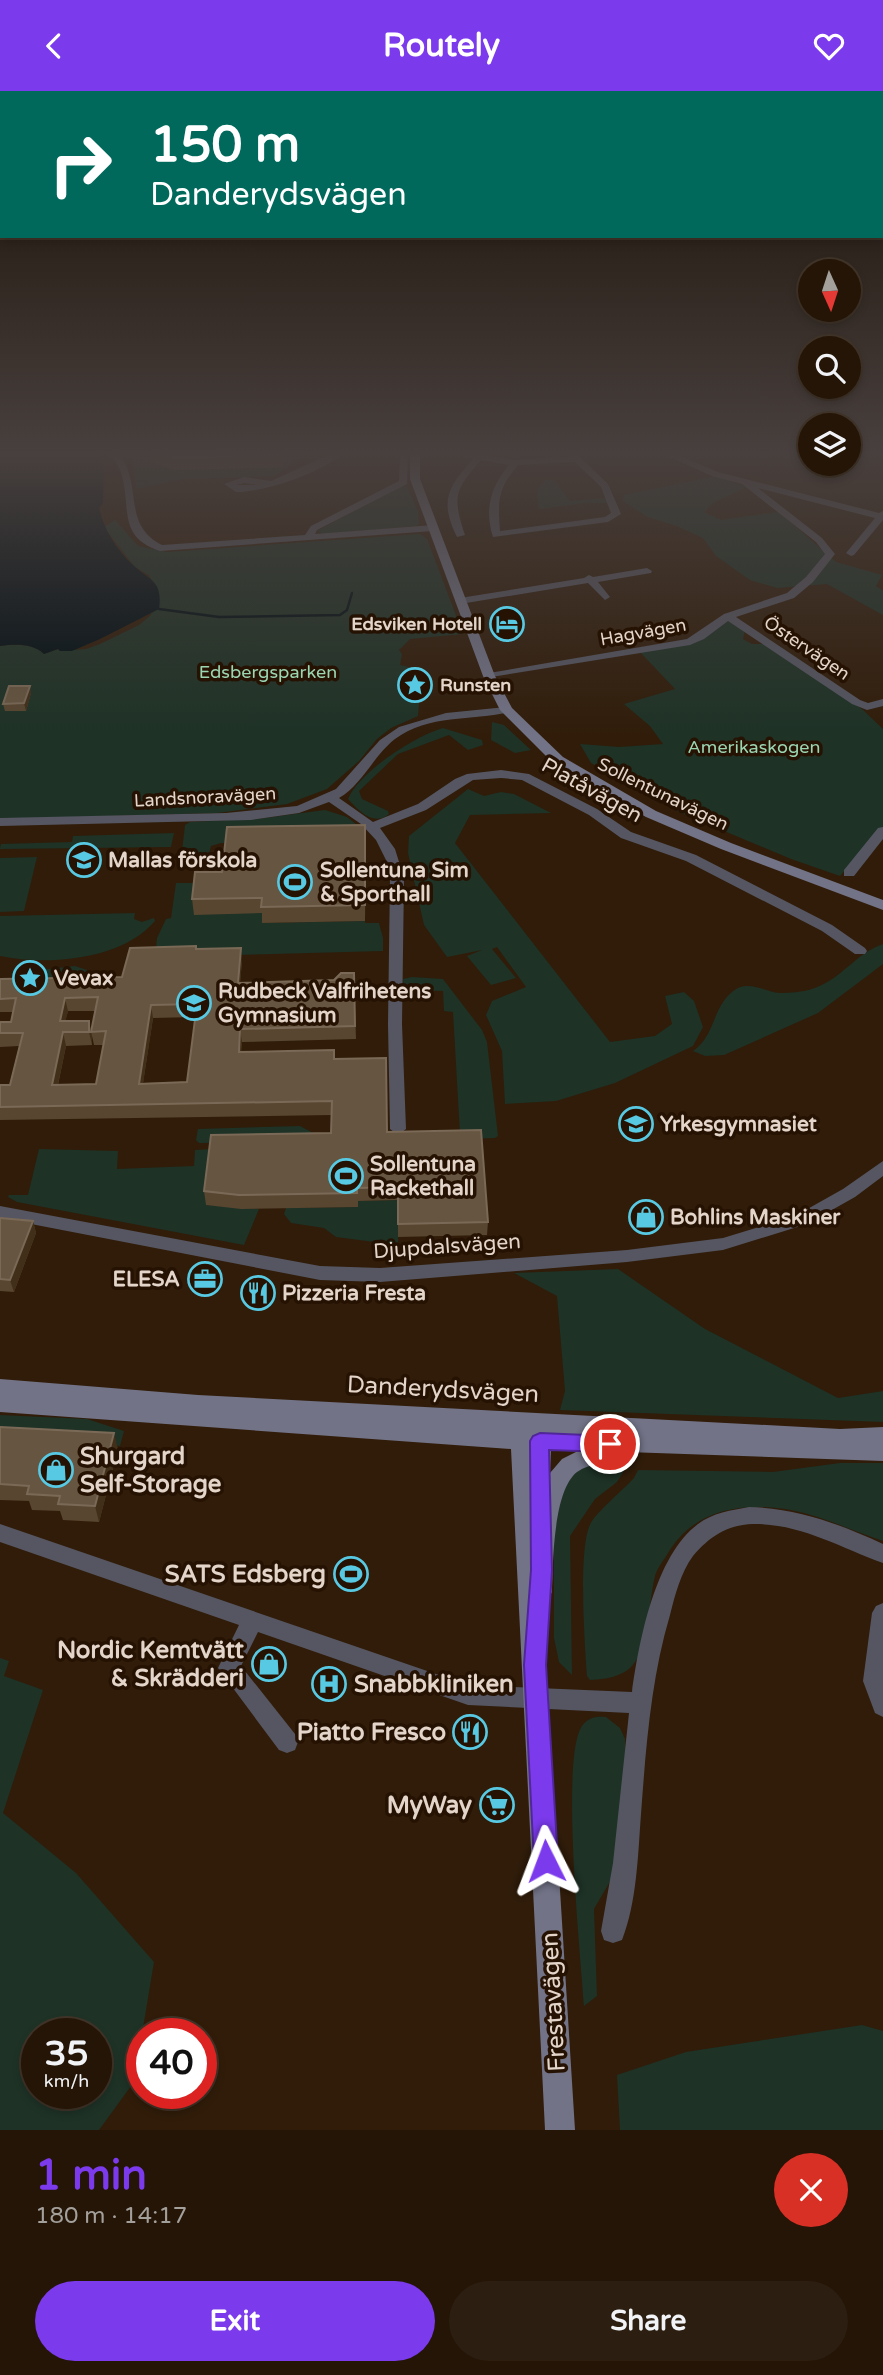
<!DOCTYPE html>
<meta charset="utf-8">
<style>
:root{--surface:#241507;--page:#2c1e11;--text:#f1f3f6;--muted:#a39f9b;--line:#413428;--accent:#7c3aed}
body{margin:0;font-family:"Varela Round",sans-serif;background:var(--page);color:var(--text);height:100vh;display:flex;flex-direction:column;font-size:26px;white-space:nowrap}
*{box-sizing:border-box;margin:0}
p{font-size:23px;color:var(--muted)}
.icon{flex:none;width:38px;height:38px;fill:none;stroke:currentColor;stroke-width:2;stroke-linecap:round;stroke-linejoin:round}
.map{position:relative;height:2039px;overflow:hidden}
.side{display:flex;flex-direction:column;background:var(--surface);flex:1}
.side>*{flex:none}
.top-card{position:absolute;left:0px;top:0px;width:884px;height:147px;box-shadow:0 4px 10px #0003,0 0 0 2px var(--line);background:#00695c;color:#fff;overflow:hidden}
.needle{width:46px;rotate:177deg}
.buttons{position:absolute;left:798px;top:168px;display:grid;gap:14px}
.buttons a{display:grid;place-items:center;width:63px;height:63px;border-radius:50%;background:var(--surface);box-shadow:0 4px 10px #0003,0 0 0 2px var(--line);font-size:35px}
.speed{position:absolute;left:21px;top:1927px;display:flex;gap:14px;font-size:35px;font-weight:700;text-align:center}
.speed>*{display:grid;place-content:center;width:91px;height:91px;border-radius:50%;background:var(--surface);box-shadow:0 4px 10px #0003,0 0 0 2px var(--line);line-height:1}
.speed small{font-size:18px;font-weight:400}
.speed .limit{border:10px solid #d22;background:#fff;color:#111}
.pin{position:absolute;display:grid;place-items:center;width:60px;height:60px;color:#fff;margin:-30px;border:4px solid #fff;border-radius:50%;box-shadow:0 2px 7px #0007}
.me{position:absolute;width:77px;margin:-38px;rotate:357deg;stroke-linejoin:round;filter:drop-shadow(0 0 5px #0008)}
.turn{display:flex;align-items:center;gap:24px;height:147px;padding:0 35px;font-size:32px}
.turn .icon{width:91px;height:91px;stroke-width:2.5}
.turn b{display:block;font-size:49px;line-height:60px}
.round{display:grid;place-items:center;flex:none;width:74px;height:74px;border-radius:37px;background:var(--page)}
.head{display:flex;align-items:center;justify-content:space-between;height:119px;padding:0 35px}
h1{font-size:42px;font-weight:800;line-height:52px;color:var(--accent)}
.primary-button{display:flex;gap:14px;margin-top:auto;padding:14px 35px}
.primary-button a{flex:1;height:80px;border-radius:42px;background:var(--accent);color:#fff;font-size:28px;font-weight:800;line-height:80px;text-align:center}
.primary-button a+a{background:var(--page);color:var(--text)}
header{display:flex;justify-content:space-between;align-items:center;height:91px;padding:0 35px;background:var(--accent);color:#fff;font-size:32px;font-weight:800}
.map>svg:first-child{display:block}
</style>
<header><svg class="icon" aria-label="back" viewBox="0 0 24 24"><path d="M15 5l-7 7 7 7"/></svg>Routely<svg class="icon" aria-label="heart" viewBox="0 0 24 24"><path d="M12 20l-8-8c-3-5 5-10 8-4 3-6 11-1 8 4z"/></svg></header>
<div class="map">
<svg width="883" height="2039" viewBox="0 0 883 2039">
<rect width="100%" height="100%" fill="#301c09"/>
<path fill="#1e3226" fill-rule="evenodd" d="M123,361h186l-34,24 -91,3 -48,10 -3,-28z
M716,385l31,11 -33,15 -10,10 17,8 58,-8 57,50 46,13 -6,11 7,5v24l-56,-31 -50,4 -27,-8 -34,-24 -13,-18 -26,-12 -29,-9 -25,-16 1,-6z
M545,389h9l16,21 38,-3 1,5h-24l-46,6 -2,-19z
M401,395l6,1 11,25 1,12 -3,2 -93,8 -6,-3z
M115,429l23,26 29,6 253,-18 7,5 36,95 -53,5 -11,11 3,4 -2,11 22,5 -4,46 -27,12 -14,11 -18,22 -32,28 -40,15 -70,9 -217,6v-173c15,-2 33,-3 44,8l14,-5 2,2 26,-2 14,-5 39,-19 12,-10 3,-30 -5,-10 -14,-8 -31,-40z
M729,529l16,10 -2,9 9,5h11l99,65 21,20v99l-43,48 -49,-17 -112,-47 -88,-49 -11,-19 39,3 44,-3 -13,-18 -26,-22 51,-15 -35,-37 56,-10z
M492,631l12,3 27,25 -16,3 -24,-13z
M443,637l39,12 1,5 -15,5 -19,-15 -51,19 -39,37 3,8 26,12 1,3c-15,13 -30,-3 -41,-15 11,-27 67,-63 95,-71z
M468,698l16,7 17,-4 13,2 37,19 -81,2 -15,28 155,199 45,-6 17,-12 -7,-28 19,-4 10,9 9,26 -10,19 -78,37 -59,18 -51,3 -3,-53 -16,-36 6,-14 34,-14 -29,-40 -5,2 24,29 -25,7 -24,-29 15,-6 -35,7 -23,-32 -16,-72 1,-17z
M325,719l22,7 19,15v8l-145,3 -10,3 -3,12 -6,4 -21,-2 4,-35 5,-3 67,-3z
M174,742l-3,14 -171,2 1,-5 71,-2 1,-6z
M37,766l-13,54 -24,1v-54z
M176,792h21l66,30v10l102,-2v2h14l4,15v13l-185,5 -42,-8 1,-10 9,-19 5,-1z
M135,822l-1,6 8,3 12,-4 1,3c-33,39 -107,45 -155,35v-40z
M883,853v20l-65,49 -94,42 -19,1 -12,-5c24,-16 19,-49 45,-63 14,-6 28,4 42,5 9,0 23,-1 32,-4 29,-9 44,-36 71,-45z
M75,875l12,4v13h-70l5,-11z
M412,886l31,2 39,51 5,12 11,94 -3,2 -84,3 49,-7 -7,-122 -9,-1 -1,-20 -39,-1 -1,-11z
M300,1035l17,9 43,6 -161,2 -3,-3 2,-11z
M39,1058l79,2 -1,18 77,-3 1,-16 18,-1 -7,56 53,4 -15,36 -227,-43 -9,-5 1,-2h19z
M399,1109l-1,45 -62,-8 -12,-9 -33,-5 -7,-9 2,-6 71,-1 1,-6z
M618,1178l87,60 133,69 45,-7v31l-323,-12 5,-19 -8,-95 -43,-23z
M0,1324l87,4 37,12 -4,15 -120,-8z
M613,1366h12v12l-8,13 -22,17 -25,37 2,139 -13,-13 -5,-24v-115l15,-48 16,-10z
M840,1372h43v78c-30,-10 -61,-25 -92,-31 -48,-8 -96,-2 -123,43 -4,7 -11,15 -13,23 -6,25 -5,55 -16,79 -9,21 -30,24 -49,25l-3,-4c-2,-29 -10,-134 5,-155 8,-12 31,-31 42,-43l4,-8 135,2z
M0,1567l9,3 -5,15 39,14 -40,123 73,60 78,89 -20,120 -35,48h-99zM37,1942h59v60h-59z
M606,1626l14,11 5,11 1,20 -14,119 -18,31 3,87 -13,10c-3,-49 -24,-248 -2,-280 6,-9 15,-10 24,-9z
M862,1934l21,6v99h-263l-3,-55 69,-23z"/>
<path fill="#000e14" d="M0,361h85l11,5 8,11 -1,35 -4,5c5,22 18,42 34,57 17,16 30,15 26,44l-59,30 -28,12h-12l-2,-2 -14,5c-11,-11 -29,-10 -44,-8z"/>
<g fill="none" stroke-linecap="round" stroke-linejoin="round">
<path stroke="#000e14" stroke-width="2.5" d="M159,518l60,8 121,-2 7,-5 5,-17"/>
<path fill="#555662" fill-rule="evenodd" d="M108,361h9c28,31 3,72 45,93l143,-10 6,-9 88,-45 1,-29h8l-1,32 -90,46 -2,4 118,-9 5,3 -5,3 -273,20c-42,-14 -29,-41 -38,-75 -2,-10 -8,-16 -14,-24z
M335,361h11c-27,21 -75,39 -110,40l-12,-8 20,-7 27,4zM244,392l13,2h-21z
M467,361l48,8 55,-3 -4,-5h9l33,32 13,30 -13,8 -115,15c-9,-28 -2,-51 16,-72l-28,-5c-26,30 -29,36 -16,75l-8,2c-18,-37 -9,-50 16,-78l-9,-2v-4zM575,371l26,25 10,26 -6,4 -105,14c-2,-30 -3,-41 18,-66z
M659,361h11l48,20 161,41 4,-2v9l-29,35 -3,1 -5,-3 29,-35 -117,-30 64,50 13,16 -22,28 -19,16 -58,19 124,83 8,3 15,-4v7l-16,4 -15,-6 -124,-83 -24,18 -14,6 -205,33v-4l4,-1 198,-34 37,-25 63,-21 19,-16 19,-23 -9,-12 -74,-58 -30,-8z
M647,477l5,3 -1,2 -53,9 12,15 -5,3 -17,-17 -128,21 -5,-3 5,-3 124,-20 5,-3 4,2z
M506,616l4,1v4c-39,9 -81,2 -115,27 -21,16 -33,46 -56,59l34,24 45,-18 37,-25 12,-5 34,-4 28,4 68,35 34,23 65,23 136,70 33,23 2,3 -2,3h-10l-33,-23 -136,-70 -65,-23 -32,-23 -67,-35 -21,-2 -28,2 -47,30 -46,18 15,21 9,29 -2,146 4,105 -8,6 -8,-6 -2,-105 2,-146 -3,-16 -11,-22 -15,-16 -32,-22 -30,11 -48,7 -251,6v-8l226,-5 71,-7 39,-17 44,-49 19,-13 47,-14z
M883,736v12l-29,37h-10v-6l34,-42z
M883,1070v15l-28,21 -48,27 -84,26 -96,12 -247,20 -60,-2 -320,-62v-12l320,60 60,2 247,-18 96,-12 72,-22 48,-27z
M749,1416c48,1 91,17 134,37v19c-44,-16 -83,-40 -131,-39 -25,1 -43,13 -59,32 -12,16 -18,39 -23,59 -19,64 -24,132 -29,199 -3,40 -4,88 -19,126l-9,3 -9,-3 -3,-9 12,-68 16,-150 -161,-8 -210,-73 -17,34 54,68 3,8 -3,8 -8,3 -8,-3 -61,-82 21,-43 -239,-83v-18l468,161 164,7c7,-51 23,-136 66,-168 14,-11 34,-14 51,-17z
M883,1512v114l-8,-4 -12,-32 9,-68 4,-7z"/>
<path fill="#727387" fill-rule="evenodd" d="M410,361h10v27l75,197 17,32 51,49 93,54 75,32 152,57v10l-162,-61 -75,-32 -93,-54 -53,-53 -17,-34 -73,-197z
M0,1288l198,16 642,34 43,-2v34l-256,-9 -3,6c-16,6 -33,4 -47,14 -24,19 -24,91 -25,120l-4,7 -6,3 33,528h-30l-34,-681 -511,-37zM551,1359l27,1 -16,8 -12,14z"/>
</g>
<path fill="#584630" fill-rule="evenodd" d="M149,361h135l-1,15 -107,3 -26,-8z
M31,602l-5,18h-21l-2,-7z
M366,749l-1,81 -103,2v-10l-68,2 -2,-16z
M196,858l46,12 -2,22 94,-3 20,-7 2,66 -114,3 -1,10 93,7 53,73 101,90 -1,13 -89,2v-37l-40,1v6l-117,2 -35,-4 -2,-14 127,-58 1,-18 -332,5v-35h10l9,-39 -19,1v-25h11l2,-10h-13v-33l122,-2zM68,920h27l-4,20 -2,-10h-24zM196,926l-9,65 -44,1 10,-65zM92,945l2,9h10l-8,39 -38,1 8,-39 26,-1z
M0,1127l33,3 3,12 -22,59 -14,-1z
M0,1336l118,22 -19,73 -36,-2 -3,-9 -28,-1 -3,-9 -29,-1z"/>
<path fill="#412f19" d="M30,595l1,7 -5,18 -2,-8z
M365,734l1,15 -1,81z
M241,857l1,13 -3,35 -1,-13z
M65,907l3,13 -6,24 -2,-14z
M151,914l2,13 -12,79 -2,-13z
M89,930l3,15v9l-3,-13z
M240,938l2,13 -2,23 -1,-13z
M63,941l3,14 -11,52 -3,-13z
M33,1130l3,12 -22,59 -4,-12z
M114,1342l4,16 -19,73 -4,-16z"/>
<path fill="#665540" stroke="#7a6956" stroke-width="2" fill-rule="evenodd" d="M156,361h126v3l-107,3z
M9,595h21l-6,17 -21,1z
M365,734v80l-104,2 1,-9 -70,1 3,-27h27l5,-45z
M196,855v3l45,-1 -3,35 96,-3 7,-7h13l1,53 -115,3 -1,23 95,-2v9l52,-1 1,74 94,-2 7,92 -90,2v-37l-41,1v5l-118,2 -35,-4 7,-56 120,-2 1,-32 -332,6v-22h10l13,-52h-23v-11h11l5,-24 -16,1v-20l122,-2 8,-29zM98,906l-7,35 15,-1 -10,53 -44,1 11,-53h26v-11h-29l5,-23zM197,913l-10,78 -48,2 12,-79z
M0,1127l33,3 -23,59 -10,-1z
M0,1336l114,6 -19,73 -37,-2 2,-8 -33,-2 2,-8 -29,-2z"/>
<linearGradient id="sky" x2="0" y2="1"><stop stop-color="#1a0f05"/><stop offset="0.56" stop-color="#48403e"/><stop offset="1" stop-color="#48403e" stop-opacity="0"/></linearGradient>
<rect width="883" height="646" fill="url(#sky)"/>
<path fill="#7c3aed" stroke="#51269a" stroke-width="2" d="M540,1342l70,3 7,3 3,5 -3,6 -7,2 -61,-2 3,120 -6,95 12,196 -4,9 -8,3 -9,-3 -3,-9 -10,-196 7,-95 -1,-129 3,-5z"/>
<defs>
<g id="hotel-ring" transform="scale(1.75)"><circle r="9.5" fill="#261202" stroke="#58c9e3" stroke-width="1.5"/><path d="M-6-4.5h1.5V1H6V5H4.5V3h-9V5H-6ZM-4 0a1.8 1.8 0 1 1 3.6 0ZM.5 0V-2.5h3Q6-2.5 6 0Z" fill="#58c9e3"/></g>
<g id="sight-ring" transform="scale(1.75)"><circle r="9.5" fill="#261202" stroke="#58c9e3" stroke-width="1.5"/><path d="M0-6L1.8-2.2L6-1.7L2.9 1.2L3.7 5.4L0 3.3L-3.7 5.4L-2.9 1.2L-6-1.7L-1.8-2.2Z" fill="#58c9e3"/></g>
<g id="school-ring" transform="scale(1.75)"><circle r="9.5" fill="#261202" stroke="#58c9e3" stroke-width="1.5"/><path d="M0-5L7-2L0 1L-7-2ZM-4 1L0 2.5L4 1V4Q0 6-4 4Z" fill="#58c9e3"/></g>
<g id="stadium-ring" transform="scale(1.75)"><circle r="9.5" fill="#261202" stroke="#58c9e3" stroke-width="1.5"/><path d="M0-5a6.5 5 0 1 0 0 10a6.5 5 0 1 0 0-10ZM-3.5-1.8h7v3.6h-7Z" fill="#58c9e3"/></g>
<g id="shop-ring" transform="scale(1.75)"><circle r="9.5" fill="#261202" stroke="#58c9e3" stroke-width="1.5"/><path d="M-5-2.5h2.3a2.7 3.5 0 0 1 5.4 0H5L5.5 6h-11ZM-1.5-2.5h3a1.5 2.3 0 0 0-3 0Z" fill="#58c9e3"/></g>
<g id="office-ring" transform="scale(1.75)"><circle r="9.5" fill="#261202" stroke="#58c9e3" stroke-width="1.5"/><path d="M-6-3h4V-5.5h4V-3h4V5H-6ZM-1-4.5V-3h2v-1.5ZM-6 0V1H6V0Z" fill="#58c9e3"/></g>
<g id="restaurant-ring" transform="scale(1.75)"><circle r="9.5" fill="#261202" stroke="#58c9e3" stroke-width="1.5"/><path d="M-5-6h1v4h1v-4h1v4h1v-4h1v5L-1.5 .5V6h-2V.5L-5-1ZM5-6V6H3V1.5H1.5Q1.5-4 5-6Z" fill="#58c9e3"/></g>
<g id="hospital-ring" transform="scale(1.75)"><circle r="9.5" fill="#261202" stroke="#58c9e3" stroke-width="1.5"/><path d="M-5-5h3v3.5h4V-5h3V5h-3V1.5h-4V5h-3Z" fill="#58c9e3"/></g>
<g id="supermarket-ring" transform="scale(1.75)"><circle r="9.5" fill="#261202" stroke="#58c9e3" stroke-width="1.5"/><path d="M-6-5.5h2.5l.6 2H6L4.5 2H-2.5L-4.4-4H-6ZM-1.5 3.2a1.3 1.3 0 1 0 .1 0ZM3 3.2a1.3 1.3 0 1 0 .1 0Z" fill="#58c9e3"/></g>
</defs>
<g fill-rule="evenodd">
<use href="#hotel-ring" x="507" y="533"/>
<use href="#sight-ring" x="415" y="594"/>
<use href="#school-ring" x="84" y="769"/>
<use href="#stadium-ring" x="295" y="791"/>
<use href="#sight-ring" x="30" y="887"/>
<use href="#school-ring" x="194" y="912"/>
<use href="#school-ring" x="636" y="1033"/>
<use href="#stadium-ring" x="346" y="1085"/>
<use href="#shop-ring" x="646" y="1126"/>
<use href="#office-ring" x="205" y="1188"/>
<use href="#restaurant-ring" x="258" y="1202"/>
<use href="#shop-ring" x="56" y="1379"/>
<use href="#stadium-ring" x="351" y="1483"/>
<use href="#shop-ring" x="269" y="1573"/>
<use href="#hospital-ring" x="329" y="1593"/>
<use href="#restaurant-ring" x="470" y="1641"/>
<use href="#supermarket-ring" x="497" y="1714"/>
</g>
<g text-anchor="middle" stroke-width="7" stroke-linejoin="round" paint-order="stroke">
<g font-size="18" font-weight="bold" fill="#e3d5ca" stroke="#261202" text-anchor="end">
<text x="482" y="539">Edsviken Hotell</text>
<text x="440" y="600" text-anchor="start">Runsten</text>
</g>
<g font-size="18" fill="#e3d5ca" stroke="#261202">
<text transform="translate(643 541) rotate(-10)" y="6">Hagvägen</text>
<text transform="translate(807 557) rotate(34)" y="6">Östervägen</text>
<text transform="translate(663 703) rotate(26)" y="6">Sollentunavägen</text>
<text transform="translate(205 706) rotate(-3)" y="6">Landsnoravägen</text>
</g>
<g font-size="18" fill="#9bd6b3" stroke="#261202">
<text x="268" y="587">Edsbergsparken</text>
<text x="754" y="662">Amerikaskogen</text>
</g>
<g font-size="21" fill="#e3d5ca" stroke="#261202">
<text transform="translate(592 699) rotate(29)" y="7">Platåvägen</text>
<text transform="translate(447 1155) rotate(-4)" y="7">Djupdalsvägen</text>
</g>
<g font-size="21" font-weight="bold" fill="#e3d5ca" stroke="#261202" text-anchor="start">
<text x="108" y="776">Mallas förskola</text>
<text x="320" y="786">Sollentuna Sim<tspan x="320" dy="24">&amp; Sporthall</tspan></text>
<text x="54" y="894">Vevax</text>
<text x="218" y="907">Rudbeck Valfrihetens<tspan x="218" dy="24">Gymnasium</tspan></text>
<text x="660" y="1040">Yrkesgymnasiet</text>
<text x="370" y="1080">Sollentuna<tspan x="370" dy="24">Rackethall</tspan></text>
<text x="670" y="1133">Bohlins Maskiner</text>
<text x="180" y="1195" text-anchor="end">ELESA</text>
<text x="282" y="1209">Pizzeria Fresta</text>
</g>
<g font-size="24" fill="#e3d5ca" stroke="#261202">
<text transform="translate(443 1298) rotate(3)" y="8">Danderydsvägen</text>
<text transform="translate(553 1911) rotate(-93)" y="8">Frestavägen</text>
</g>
<g font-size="24" font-weight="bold" fill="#e3d5ca" stroke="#261202" text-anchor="end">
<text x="80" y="1373" text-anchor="start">Shurgard<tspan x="80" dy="28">Self-Storage</tspan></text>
<text x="326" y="1491">SATS Edsberg</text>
<text x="244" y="1567">Nordic Kemtvätt<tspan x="244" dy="28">&amp; Skrädderi</tspan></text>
<text x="354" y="1601" text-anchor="start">Snabbkliniken</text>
<text x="446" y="1649">Piatto Fresco</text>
<text x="472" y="1722">MyWay</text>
</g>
</g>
</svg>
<div class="buttons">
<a><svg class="needle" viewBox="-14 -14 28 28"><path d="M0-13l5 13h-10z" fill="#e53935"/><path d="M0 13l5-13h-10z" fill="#a39f9b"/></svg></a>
<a><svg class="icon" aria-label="search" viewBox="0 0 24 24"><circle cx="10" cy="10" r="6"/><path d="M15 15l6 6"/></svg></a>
<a><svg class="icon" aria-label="layers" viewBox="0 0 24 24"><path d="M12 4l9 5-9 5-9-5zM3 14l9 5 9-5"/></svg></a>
</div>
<div class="speed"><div>35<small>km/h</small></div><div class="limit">40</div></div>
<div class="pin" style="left:610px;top:1353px;background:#d93025"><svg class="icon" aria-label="arrive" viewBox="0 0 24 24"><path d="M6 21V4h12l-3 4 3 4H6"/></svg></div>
<svg class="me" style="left:546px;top:1770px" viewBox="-20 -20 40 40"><path d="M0-17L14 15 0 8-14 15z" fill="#7c3aed" stroke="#fff" stroke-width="4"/></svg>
<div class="top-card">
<div class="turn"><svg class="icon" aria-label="right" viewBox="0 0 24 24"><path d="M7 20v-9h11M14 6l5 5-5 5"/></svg><div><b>150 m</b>Danderydsvägen</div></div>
</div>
</div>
<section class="side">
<div class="head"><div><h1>1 min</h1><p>180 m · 14:17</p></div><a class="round" style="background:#d93025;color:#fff"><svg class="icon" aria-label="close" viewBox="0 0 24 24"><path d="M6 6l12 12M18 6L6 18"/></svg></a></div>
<div class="primary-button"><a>Exit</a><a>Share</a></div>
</section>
